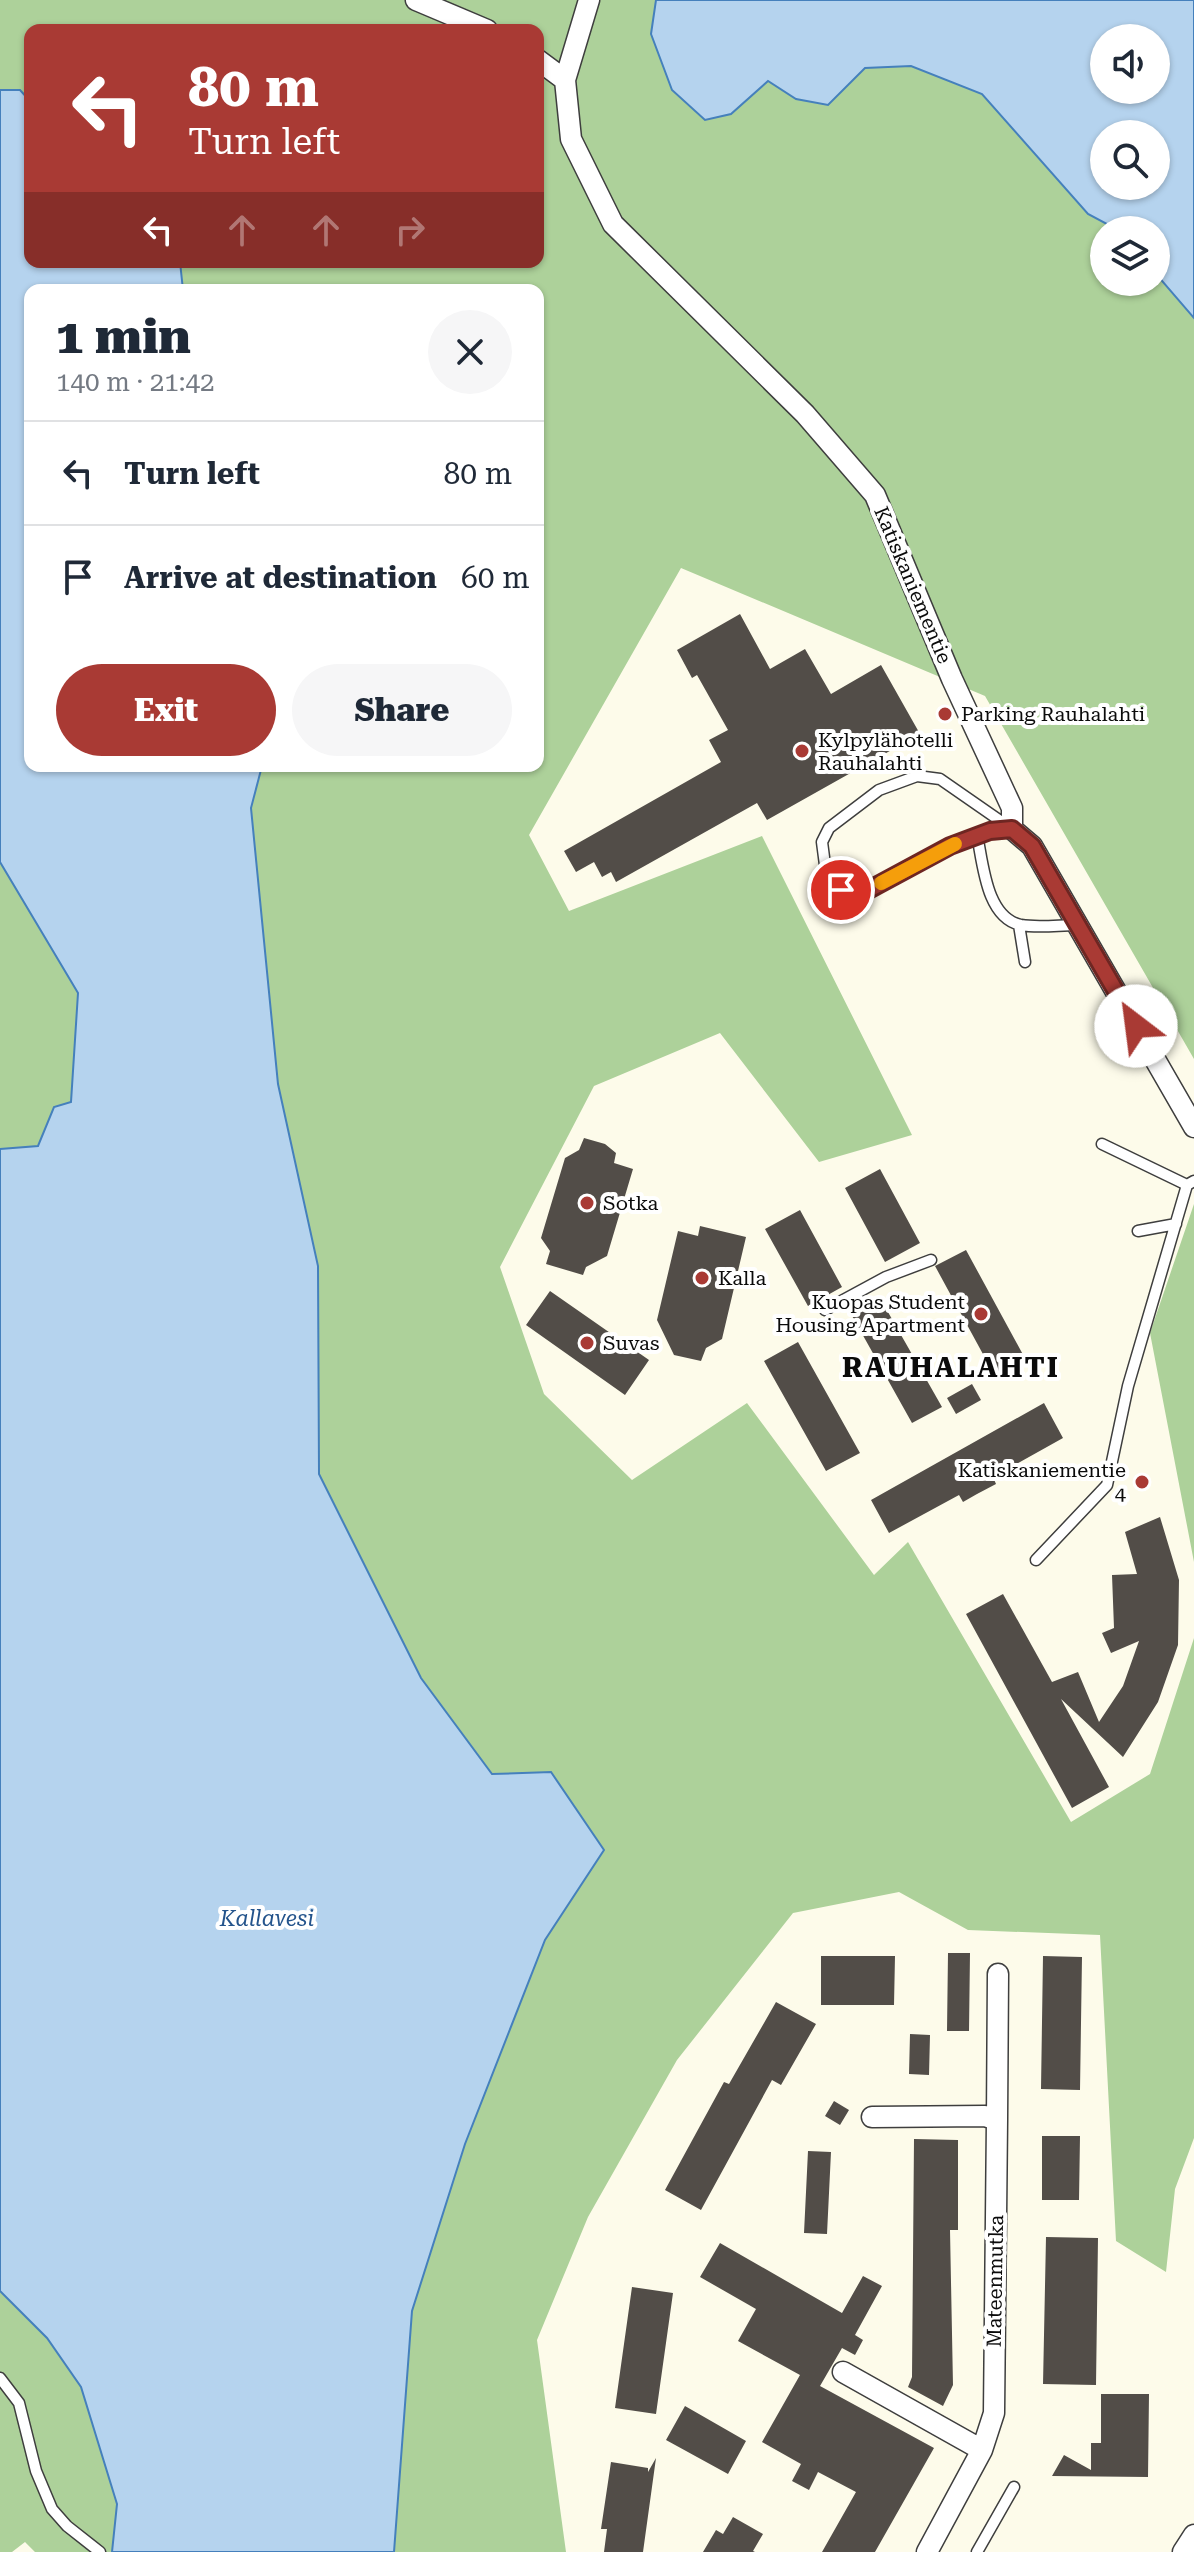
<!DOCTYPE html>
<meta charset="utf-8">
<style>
:root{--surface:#fff;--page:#f6f6f7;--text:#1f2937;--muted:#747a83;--line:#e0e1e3;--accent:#a93a34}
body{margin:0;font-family:"Roboto Serif",serif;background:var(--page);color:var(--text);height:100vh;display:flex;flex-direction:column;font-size:30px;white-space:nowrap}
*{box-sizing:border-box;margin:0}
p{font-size:26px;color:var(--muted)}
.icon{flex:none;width:44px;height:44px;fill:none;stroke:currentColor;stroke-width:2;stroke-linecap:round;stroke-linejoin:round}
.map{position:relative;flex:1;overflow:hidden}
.panel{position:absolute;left:24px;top:284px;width:520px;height:488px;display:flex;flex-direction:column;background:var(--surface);border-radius:16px;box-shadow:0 2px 6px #0004}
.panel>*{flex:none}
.hud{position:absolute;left:24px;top:24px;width:520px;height:244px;border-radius:16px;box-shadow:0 2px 6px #0004;background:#a93a34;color:#fff;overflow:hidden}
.buttons{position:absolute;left:1090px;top:24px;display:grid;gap:16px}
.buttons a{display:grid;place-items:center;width:80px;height:80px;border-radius:50%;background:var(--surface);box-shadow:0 2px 6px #0004;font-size:40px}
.pin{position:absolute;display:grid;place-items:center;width:68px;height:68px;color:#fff;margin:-34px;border:4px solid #fff;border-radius:50%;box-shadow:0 2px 8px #0007}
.me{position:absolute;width:88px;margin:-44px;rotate:330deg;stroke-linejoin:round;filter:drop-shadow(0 0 6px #0008)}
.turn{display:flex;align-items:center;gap:28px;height:168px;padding:0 32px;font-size:36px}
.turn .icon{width:104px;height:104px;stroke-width:2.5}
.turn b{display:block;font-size:56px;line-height:68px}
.lanes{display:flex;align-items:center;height:76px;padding:0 32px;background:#0003;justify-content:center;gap:40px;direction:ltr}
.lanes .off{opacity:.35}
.round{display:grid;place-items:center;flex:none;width:84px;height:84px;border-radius:42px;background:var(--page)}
.overview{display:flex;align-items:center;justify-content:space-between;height:136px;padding:0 32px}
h1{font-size:48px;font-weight:800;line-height:60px}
.button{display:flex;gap:16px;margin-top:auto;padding:16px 32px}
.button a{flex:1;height:92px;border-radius:48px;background:var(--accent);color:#fff;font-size:32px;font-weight:800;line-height:92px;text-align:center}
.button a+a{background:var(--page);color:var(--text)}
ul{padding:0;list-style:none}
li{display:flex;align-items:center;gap:24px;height:104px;padding:0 32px;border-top:2px solid var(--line)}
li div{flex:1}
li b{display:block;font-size:30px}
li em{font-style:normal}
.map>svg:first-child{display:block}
</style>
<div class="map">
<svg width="1194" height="2552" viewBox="0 0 1194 2552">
<rect width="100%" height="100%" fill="#fdfbea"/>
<path fill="#add19a" d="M0,0h656l-5,34 80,80 37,-33 28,18 32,5 36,-36 47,-2 71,28 106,120 30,16h-14v52h52v-8l38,44v741l-209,-363 -304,-128 -152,267 40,76 193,-75 150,299 -93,27 -99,-129 -126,53 -94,181 44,127 88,86 115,-77 127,172 34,-33 163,280 79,-48 44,-136v500l-19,51 -9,83 -50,-31 -16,-306 -132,-5 -69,-38 -106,21 -116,147 -89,157 -51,123 29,212h-172l18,-241 53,-167 80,-204 59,-90 -53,-77 -59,1 -71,-96 -102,-204 -1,-208 -40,-182 -27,-276 11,-42h276v-476h-355l-3,-28h358v-232h-508v71l-10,-11h-20z
M0,862l78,131 -7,109 -17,5 -16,39 -38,3z
M1194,1204v358l-44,-229z
M0,2292l47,46 34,49 36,117 -5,48h-77l-10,-10 -13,10h-12z"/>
<path fill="#b5d3ee" stroke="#4580bc" stroke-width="2" fill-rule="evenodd" d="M656,0h538v318l-38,-44v-44h-38l-30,-16 -106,-120 -71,-28 -46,2 -37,37 -32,-6 -28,-18 -37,33 -26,6 -33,-30 -21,-56zM1104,38h52v52h-52zM1104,134h52v52h-52z
M0,90h20l10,11v161h150l3,28h-153v476h232l-11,42 27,276 40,182 1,208 102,204 71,96 59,-2 53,78 -59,90 -80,204 -53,167 -18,241h-282l5,-48 -36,-117 -34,-49 -47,-47v-1142l38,-3 16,-39 17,-5 7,-109 -78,-131z"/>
<path fill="#524d48" d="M740,614l30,55 35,-20 26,45 50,-29 39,69 -153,86 -10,-17 -141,79 -5,-10 -9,5 -8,-15 -18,10 -12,-21 157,-89 -12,-22 19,-10 -31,-55 -5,3 -15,-28z
M584,1138l21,6 11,9 -2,10 19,6 -26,87 -21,11 -3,8 -37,-11 4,-13 -9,-13 24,-80 14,-8z
M880,1169l40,74 -35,19 -40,-74z
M800,1210l42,77 -34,19 -43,-77z
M700,1226l46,11 -24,102 -16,9 -5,13 -27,-6 -17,-35 21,-89 20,5z
M966,1250l61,112 -31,16 -61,-112z
M550,1291l99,69 -24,35 -99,-70z
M880,1298l62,109 -30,16 -61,-109z
M798,1342l62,111 -34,18 -62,-110z
M972,1384l9,16 -25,14 -9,-16z
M1044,1403l19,35 -70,39 3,7 -19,10 -14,8 -4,-7 -70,38 -18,-33z
M1160,1517l19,63 -1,65 -20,57 -35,55 -62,-58 48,88 -37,21 -106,-194 37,-20 49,88 26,-10 21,50 24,-36 16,-45 -28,12 -9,-20 12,-5 -2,-53 25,-1 -12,-42z
M948,1953h22l-1,78h-22z
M821,1956h74l-1,49h-73z
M1043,1956l39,1 -2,133 -39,-1z
M776,2002l40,22 -35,61 -9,-5 -71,130 -36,-20 59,-108 5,2z
M910,2034l20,1 -1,40 -20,-1z
M834,2101l15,9 -9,15 -15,-9z
M1042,2136h38l-1,64h-37z
M914,2139l44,1v90h-8l3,155 -10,21 -35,-19 4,-10z
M808,2151l23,1 -4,82 -23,-1z
M1046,2237l52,1 -2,147 -53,-1z
M720,2243l122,70 21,-37 19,10 -27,49 8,5 -8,15 -13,-7 -22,38 114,62 -59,104h-53l34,-60 -38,-20 -9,18 -17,-9 9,-17 -39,-22 38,-67 -62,-34 18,-32 -56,-32z
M632,2287l41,6 -17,121 -41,-6z
M1101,2394h48l-1,83 -96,-1 12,-21 27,15v-27h10z
M685,2406l61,35 -18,33 -62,-34z
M656,2458l-13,94h-39l3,-23h-6l10,-67 37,6v4z
M733,2517l30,17 -10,17 2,1h-52l13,-22 7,4z"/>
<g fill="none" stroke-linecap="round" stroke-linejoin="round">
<g stroke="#3e3e3e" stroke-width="13">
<path id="lane" d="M917,776l23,3 72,50 -22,2 -40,15 -89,48 -20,-4 -16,-25 -3,-23 7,-14 50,-38z
M977,835c6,28 9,83 44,90 17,3 38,0 56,0
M1019,925l6,37
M1102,1144l85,41
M1138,1231l38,-7
M825,1310l61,-33 45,-17
M1036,1560l71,-75 21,-99 59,-201 7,-4
M0,2378l19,25 17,68 16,38 15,17 33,26
M977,2552l37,-65"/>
</g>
<g stroke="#3e3e3e" stroke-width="23">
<path id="street" d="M416,0l71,30
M538,60l27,20 6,59 42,85 192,190 70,81 77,184 60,129v21l20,17 162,281
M565,80l24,-80
M872,2117l113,-1 12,4 -3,293 -12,37 -55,102
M997,2120l1,-146
M843,2372l139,78
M1183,2552l11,-17"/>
</g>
<use href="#lane" stroke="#fff" stroke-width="10"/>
<use href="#street" stroke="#fff" stroke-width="20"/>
</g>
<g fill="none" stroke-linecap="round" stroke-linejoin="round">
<g stroke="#6e2622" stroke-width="20">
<path id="route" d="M841,890l20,4 89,-48 40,-15 22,-2 20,17 104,180"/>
</g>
<use href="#route" stroke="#a93a34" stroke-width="14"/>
<path stroke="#f59e0b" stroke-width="14" d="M881,883l74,-39"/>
</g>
<g fill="#a93a34" stroke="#fff" stroke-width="3">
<circle cx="945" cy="714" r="8"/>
<circle cx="802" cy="751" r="8"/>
<circle cx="587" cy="1203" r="8"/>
<circle cx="702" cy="1278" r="8"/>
<circle cx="981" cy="1314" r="8"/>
<circle cx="587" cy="1343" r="8"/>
<circle cx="1142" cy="1482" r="8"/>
</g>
<g text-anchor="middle" stroke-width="8" stroke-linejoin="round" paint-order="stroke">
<g font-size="20" fill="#0b0b0b" stroke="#fff">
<text transform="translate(913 585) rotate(67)" y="7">Katiskaniementie</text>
<text transform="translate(995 2281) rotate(-89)" y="7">Mateenmutka</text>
</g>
<g font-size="20" fill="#0b0b0b" stroke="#fff" text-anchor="start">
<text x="961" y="721">Parking Rauhalahti</text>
<text x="818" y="747">Kylpylähotelli<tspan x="818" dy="23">Rauhalahti</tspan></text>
<text x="603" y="1210">Sotka</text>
<text x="718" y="1285">Kalla</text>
<text x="965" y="1309" text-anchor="end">Kuopas Student<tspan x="965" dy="23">Housing Apartment</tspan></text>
<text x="603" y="1350">Suvas</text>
<text x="1126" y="1477" text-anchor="end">Katiskaniementie<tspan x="1126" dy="23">4</tspan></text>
</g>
<g font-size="22" font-style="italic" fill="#24548c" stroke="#fff">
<text x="267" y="1926">Kallavesi</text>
</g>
<g font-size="28" font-weight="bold" letter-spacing="2" fill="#0b0b0b" stroke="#fff">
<text x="951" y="1377">RAUHALAHTI</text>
</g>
</g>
</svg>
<div class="buttons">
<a><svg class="icon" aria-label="sound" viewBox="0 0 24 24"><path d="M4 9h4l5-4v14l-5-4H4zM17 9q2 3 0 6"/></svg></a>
<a><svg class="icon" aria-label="search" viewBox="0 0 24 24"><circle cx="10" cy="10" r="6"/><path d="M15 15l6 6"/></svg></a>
<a><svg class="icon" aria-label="layers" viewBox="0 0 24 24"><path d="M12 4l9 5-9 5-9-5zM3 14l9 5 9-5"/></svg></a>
</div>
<div class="pin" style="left:841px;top:890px;background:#d93025"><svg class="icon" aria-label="arrive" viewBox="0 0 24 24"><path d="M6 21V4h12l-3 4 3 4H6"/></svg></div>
<svg class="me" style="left:1136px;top:1026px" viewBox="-20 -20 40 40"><circle r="19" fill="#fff"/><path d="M0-13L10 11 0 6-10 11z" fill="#a93a34"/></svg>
<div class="hud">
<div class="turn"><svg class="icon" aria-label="left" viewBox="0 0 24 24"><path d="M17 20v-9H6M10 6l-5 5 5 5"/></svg><div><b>80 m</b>Turn left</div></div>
<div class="lanes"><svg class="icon" aria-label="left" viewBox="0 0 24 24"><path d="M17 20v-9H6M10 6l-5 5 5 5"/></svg><svg class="icon off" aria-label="ahead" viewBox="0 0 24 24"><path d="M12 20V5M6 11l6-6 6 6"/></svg><svg class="icon off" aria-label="ahead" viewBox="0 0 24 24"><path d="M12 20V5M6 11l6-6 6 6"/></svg><svg class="icon off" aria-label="right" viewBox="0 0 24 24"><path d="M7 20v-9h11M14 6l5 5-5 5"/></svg></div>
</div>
<section class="panel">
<div class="overview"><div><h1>1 min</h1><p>140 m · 21:42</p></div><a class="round"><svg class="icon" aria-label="close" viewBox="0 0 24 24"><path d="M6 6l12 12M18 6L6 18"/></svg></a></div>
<ul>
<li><svg class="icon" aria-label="left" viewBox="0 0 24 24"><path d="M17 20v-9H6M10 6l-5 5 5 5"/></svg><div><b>Turn left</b></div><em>80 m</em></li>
<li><svg class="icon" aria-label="arrive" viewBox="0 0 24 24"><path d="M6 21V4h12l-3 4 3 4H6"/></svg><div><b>Arrive at destination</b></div><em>60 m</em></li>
</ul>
<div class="button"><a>Exit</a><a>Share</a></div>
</section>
</div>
